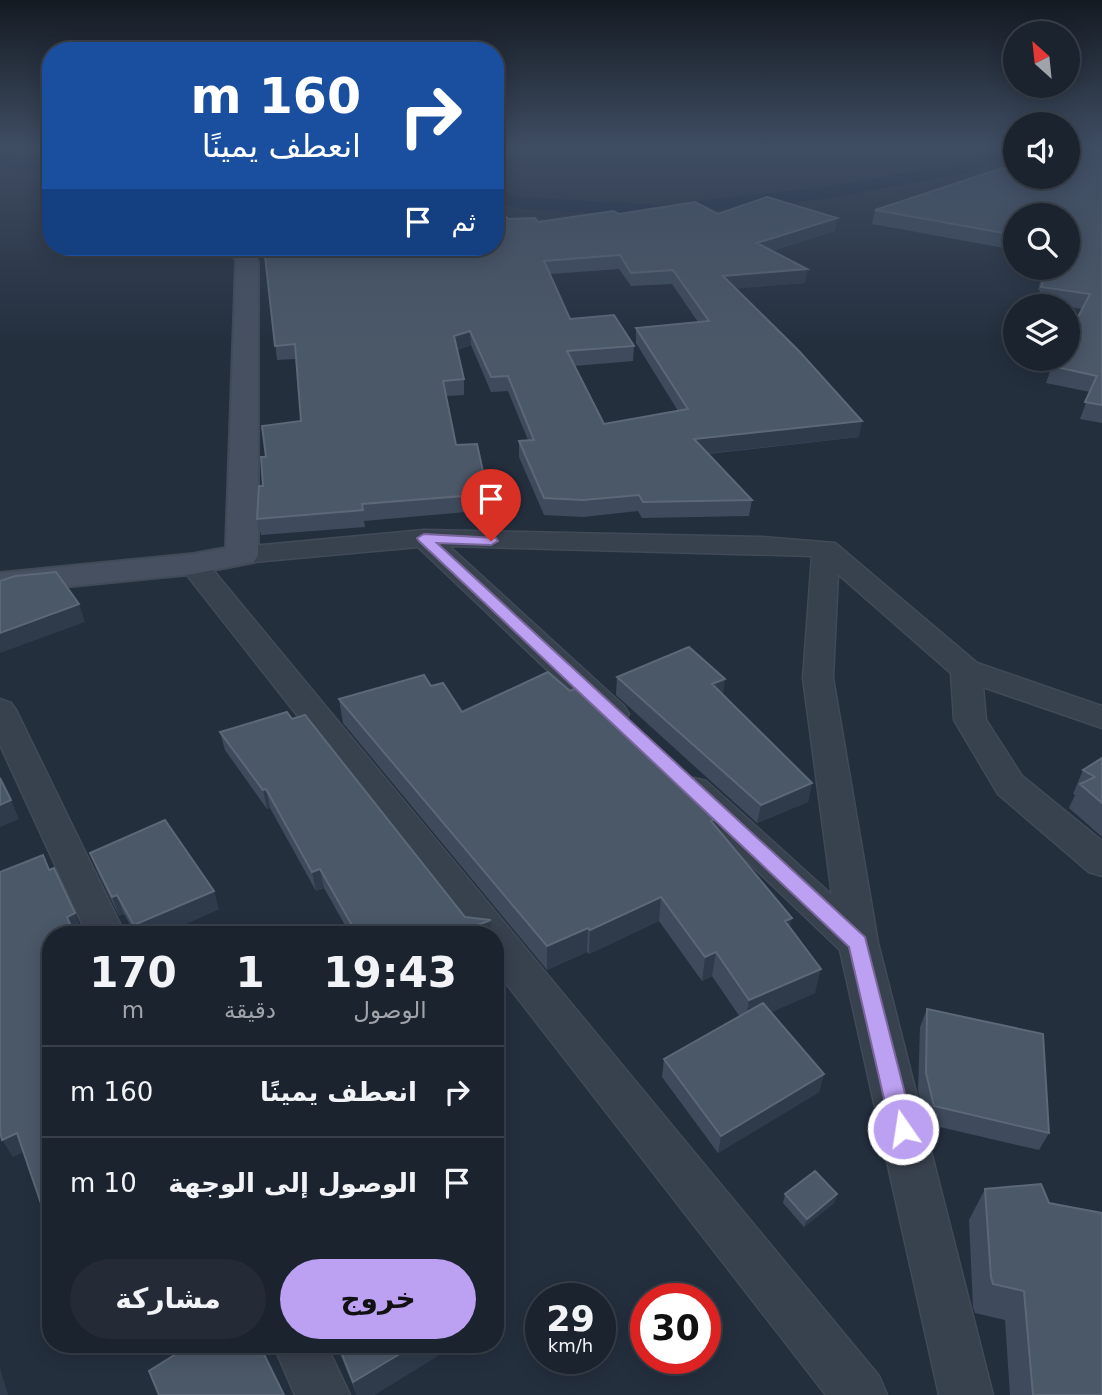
<!DOCTYPE html>
<html lang="ar">
<meta charset="utf-8">
<style>
:root{--surface:#1b232e;--page:#242b36;--text:#f1f3f6;--muted:#a0a4aa;--line:#39404a;--accent:#bca0f2}
body{margin:0;font-family:"DejaVu Sans","Noto Naskh Arabic",sans-serif;background:var(--page);color:var(--text);direction:rtl;height:100vh;display:flex;flex-direction:column;font-size:26px;white-space:nowrap}
*{box-sizing:border-box;margin:0}
p{font-size:23px;color:var(--muted)}
.icon{flex:none;width:38px;height:38px;fill:none;stroke:currentColor;stroke-width:2;stroke-linecap:round;stroke-linejoin:round}
.map{position:relative;flex:1;overflow:hidden;direction:ltr}
.panel{position:absolute;left:42px;top:926px;width:462px;height:427px;display:flex;flex-direction:column;background:var(--surface);border-radius:28px;box-shadow:0 4px 18px #0003,0 0 0 2px var(--line);direction:rtl}
.panel>*{flex:none}
.top-card{position:absolute;left:42px;top:42px;width:462px;height:214px;border-radius:28px;box-shadow:0 4px 18px #0003,0 0 0 2px var(--line);direction:rtl;background:#1a4fa0;color:#fff;overflow:hidden}
.needle{width:46px;rotate:333deg}
.buttons{position:absolute;left:1003px;top:21px;display:grid;gap:14px}
.buttons a{display:grid;place-items:center;width:77px;height:77px;border-radius:50%;background:var(--surface);box-shadow:0 4px 18px #0003,0 0 0 2px var(--line);font-size:35px}
.speed{position:absolute;left:525px;top:1283px;display:flex;gap:14px;font-size:35px;font-weight:700;text-align:center}
.speed>*{display:grid;place-content:center;width:91px;height:91px;border-radius:50%;background:var(--surface);box-shadow:0 4px 18px #0003,0 0 0 2px var(--line);line-height:1}
.speed small{font-size:18px;font-weight:400}
.speed .limit{border:10px solid #d22;background:#fff;color:#111}
.pin{position:absolute;display:grid;place-items:center;width:60px;height:60px;color:#fff;margin:-72px -30px;border-radius:50% 50% 50% 0;rotate:-45deg;box-shadow:0 0 7px #0007}
.pin .icon{rotate:45deg}
.me{position:absolute;width:77px;margin:-38px;rotate:347deg;stroke-linejoin:round;filter:drop-shadow(0 0 5px #0008)}
.turn{display:flex;align-items:center;gap:24px;height:147px;padding:0 28px;font-size:32px}
.turn .icon{width:91px;height:91px;stroke-width:2.5}
.turn b{display:block;font-size:49px;line-height:60px}
.then{display:flex;align-items:center;height:66px;padding:0 28px;background:#0003;gap:14px;font-size:26px}
.eta{display:flex;justify-content:space-evenly;align-items:center;height:119px;text-align:center}
.eta b{font-size:42px;font-weight:700;line-height:49px}
.action{display:flex;gap:14px;margin-top:auto;padding:14px 28px}
.action a{flex:1;height:80px;border-radius:42px;background:var(--accent);color:#111;font-size:28px;font-weight:700;line-height:80px;text-align:center}
.action a+a{background:var(--page);color:var(--text)}
ul{padding:0;list-style:none}
li{display:flex;align-items:center;gap:21px;height:91px;padding:0 28px;border-top:2px solid var(--line)}
li div{flex:1}
li b{display:block;font-size:26px}
li em{font-style:normal}
.map>svg:first-child{display:block}
</style>
<div class="map">
<svg width="1102" height="1395" viewBox="0 0 1102 1395">
<rect width="100%" height="100%" fill="#242f3e"/>
<g fill="none" stroke-linecap="round" stroke-linejoin="round">
<path fill="#17263c" fill-rule="evenodd" d="M1006,146h9v9l-49,18 -142,26 -166,18 -135,-8 -28,-6v-12l28,6 135,8 166,-18 138,-24z
M0,156l51,7v10l-51,-7z"/>
<g stroke="#414a57" stroke-width="3">
<path id="street" d="M424,530l337,7 74,6 142,120 125,43v22l-119,-41 3,33 36,56 80,65v35l-13,-4 -91,-78 -44,-74 -3,-47 -113,-99 -5,104 45,265 115,452h-54l-99,-445 -158,-151 -5,-9 5,-9 12,-3 12,3 126,114 -29,-217 9,-122 -363,-10 175,160 5,8 -5,8 -11,3 -11,-3 -184,-175 -176,16 -10,-2 -3,-6 3,-6 10,-2z
M193,556l10,2 676,818 8,19h-61l-331,-426v-35h-26l-286,-364 -4,-6 4,-6z
M0,699l11,4 5,7 109,224h-38l-87,-189z
M273,1344h53l24,51h-55z"/>
</g>
<g stroke="#414a57" stroke-width="4">
<path id="secondary" d="M231,247h20l7,15v293l-4,7 -61,12 -193,19v-20l193,-19 33,-6 10,-286z"/>
</g>
<use href="#street" fill="#38414e" fill-rule="evenodd"/>
<use href="#secondary" fill="#465061" fill-rule="evenodd"/>
</g>
<path fill="#3f4b5c" fill-rule="evenodd" d="M1102,146v277l-22,-4 10,-27 -44,-9 6,-17 30,-57 -45,-7 3,-12h-2l6,-22 24,-53h-53v35l-143,-26 3,-14z
M619,214h99l119,4 -2,13 -63,20 35,18 -2,14 -70,5 124,149 -151,17 44,46 -3,16 -107,2 -4,-7 -55,6 -39,-2 -25,-58v-16l9,-1 -20,-49 -17,1 -20,-47 -14,5 7,29v16l-18,1 10,49 32,49 1,16 -125,11 1,6 -104,8 -4,-16 9,-62 35,-36 -5,-62 -19,1 -12,-109h-6l-1,-4h237l14,-28 29,3zM619,269l12,17 41,-2 26,38 -62,6v15l42,68 -74,13 -30,-58 59,-5 1,-15 -64,-27 -20,-45z
M617,677l106,18 89,88 -4,19 -51,21 -141,-128z
M431,686l31,26 259,122 69,94 25,65 -44,19 53,62 -5,18 -101,61 -56,-76 2,-18 76,-42 -28,-41 -10,5 -43,-60 -70,33 -2,-2 -40,18 -204,-247 -4,-24z
M292,719l173,198 27,17h-142l-26,-46 -8,3 -46,-83 -3,1 -42,-59 -5,-18z
M1102,758v79l-33,-29 6,-13 -2,-1 10,-24z
M90,853l129,56 -56,25h-27l-12,-20 -5,2 -22,-45z
M927,1009l122,124 -10,17 -112,-26 -9,-33 2,-64z
M985,1189l64,14 53,192h-92l-5,-75 -30,-7 -2,-6 -4,-87z
M785,1194h52l-3,9 -30,24 -21,-24z
M336,1344h121l-83,51h-17z"/>
<path fill="#2f3b4b" d="M837,218l-2,13 -79,25 1,-13z
M807,269l-2,14 -84,7 2,-14z
M470,331l1,14 -16,5 -1,-14z
M862,421l-3,16 -166,18 1,-16z
M79,604l6,18 -85,31v-20z
M725,679l-2,18 -11,-13z
M812,783l-4,19 -51,21 4,-18z
M266,789l4,19 -3,1 -4,-19z
M11,800l8,19 -19,8v-22z
M724,815l-4,24 -9,-18z
M320,869l4,19 -8,3 -4,-19z
M214,891l5,18 -56,25h-25l-4,-9z
M117,895l7,19 -5,2 -7,-19z
M661,897l-2,24 -70,33 1,-24z
M75,913l8,19 -5,2h-4l-7,-17z
M792,918l-6,25 -1,-22z
M491,920l1,14h-39z
M588,928l-1,24 -40,18v-24z
M716,952l-4,24 -10,5 3,-24z
M821,969l-6,24 -70,31 4,-24z
M824,1074l-5,18 -101,61 3,-17z
M17,1133l10,17 -14,7 -11,-17z
M837,1194l-3,9 -30,24 3,-8z
M91,1344h17l-12,7z
M416,1344h41l-83,51h-17l-4,-13z
M0,1368l8,27h-8z"/>
<path fill="#4b5868" stroke="#5c6777" stroke-width="2" fill-rule="evenodd" d="M1102,146v259l-17,-3 12,-26 -45,-10 4,-7h12v-23l22,-42 -49,-7 4,-12h-3l2,-7h24v-53h-53v20l-140,-25 140,-46v13h53v-30z
M767,197l70,21 -80,25 50,26 -84,7 76,75 63,70 -168,18 58,61 -109,2 -4,-7 -56,5 -39,-2 -25,-57 15,-1 -26,-64 -17,1 -21,-46 -16,5 10,43 -21,2 13,64 21,-1 11,50 -126,10 1,6 -106,9 2,-33h4l-2,-29h5l-4,-31 39,-5 -6,-77 -20,2 -11,-99h231v-31l7,-2 7,5 26,-1 3,4 75,-11 6,3 76,-12 23,12zM620,255l11,18 42,-3 36,51 -73,7 52,81 -84,15 -37,-73 67,-5 -20,-31 -44,4 -26,-58z
M56,572l23,32 -79,29v-52l15,-5z
M689,647l36,32 -13,5 100,99 -51,22 -144,-128z
M548,672l22,19 14,-6 140,130 -13,6 81,97 -7,3 36,48 -72,31 -33,-48 -11,5 -44,-60 -71,33 -2,-2 -41,18 -208,-247 85,-24 7,11 12,-3 19,29z
M287,712l5,7 13,-4 160,202 26,3 -38,14h-96l-37,-65 -8,3 -46,-83 -3,1 -43,-58z
M1102,758v45l-22,-19 15,-7 -12,-7z
M0,778l11,22 -11,5z
M165,820l49,71 -80,34 -17,-30 -5,2 -22,-44z
M43,855l6,15 5,-2 21,45 -8,4 7,17h-23v299l-34,-100 -15,7 -2,-8v-260z
M763,1003l61,71 -103,62 -57,-77z
M927,1009l116,25 6,99 -115,-27 -8,-33z
M815,1171l22,23 -30,25 -22,-25z
M1041,1184l8,19 53,10v182h-69l-9,-104 -31,-7 -2,-7 -6,-88z
M192,1344h67l25,51h-125l-10,-24z
M338,1344h78l-63,38z"/>
<linearGradient id="sky" x2="0" y2="1"><stop stop-color="#141a22"/><stop offset="0.43" stop-color="#3f4d63"/><stop offset="1" stop-color="#3f4d63" stop-opacity="0"/></linearGradient>
<rect width="1102" height="342" fill="url(#sky)"/>
<path fill="#bca0f2" stroke="#7a689d" stroke-width="2" d="M424,534l72,4 2,3 -7,4 -54,-2 428,394 49,192 -3,8 -8,3 -8,-3 -4,-8 -42,-182 -430,-406 -2,-3z"/>
</svg>
<div class="buttons">
<a><svg class="needle" viewBox="-14 -14 28 28"><path d="M0-13l5 13h-10z" fill="#e53935"/><path d="M0 13l5-13h-10z" fill="#a0a4aa"/></svg></a>
<a><svg class="icon" aria-label="sound" viewBox="0 0 24 24"><path d="M4 9h4l5-4v14l-5-4H4zM17 9q2 3 0 6"/></svg></a>
<a><svg class="icon" aria-label="search" viewBox="0 0 24 24"><circle cx="10" cy="10" r="6"/><path d="M15 15l6 6"/></svg></a>
<a><svg class="icon" aria-label="layers" viewBox="0 0 24 24"><path d="M12 4l9 5-9 5-9-5zM3 14l9 5 9-5"/></svg></a>
</div>
<div class="speed"><div>29<small>km/h</small></div><div class="limit">30</div></div>
<div class="pin" style="left:491px;top:541px;background:#d93025"><svg class="icon" aria-label="arrive" viewBox="0 0 24 24"><path d="M6 21V4h12l-3 4 3 4H6"/></svg></div>
<svg class="me" style="left:903px;top:1129px" viewBox="-20 -20 40 40"><circle r="17" fill="#bca0f2" stroke="#fff" stroke-width="3"/><path d="M0-11L8 9 0 5-8 9z" fill="#fff"/></svg>
<div class="top-card">
<div class="turn"><svg class="icon" aria-label="right" viewBox="0 0 24 24"><path d="M7 20v-9h11M14 6l5 5-5 5"/></svg><div><b>160 m</b>انعطف يمينًا</div></div>
<div class="then">ثم<svg class="icon" aria-label="arrive" viewBox="0 0 24 24"><path d="M6 21V4h12l-3 4 3 4H6"/></svg></div>
</div>
<section class="panel">
<div class="eta">
<div><b>19:43</b><p>الوصول</p></div>
<div><b>1</b><p>دقيقة</p></div>
<div><b>170</b><p>m</p></div>
</div>
<ul>
<li><svg class="icon" aria-label="right" viewBox="0 0 24 24"><path d="M7 20v-9h11M14 6l5 5-5 5"/></svg><div><b>انعطف يمينًا</b></div><em>160 m</em></li>
<li><svg class="icon" aria-label="arrive" viewBox="0 0 24 24"><path d="M6 21V4h12l-3 4 3 4H6"/></svg><div><b>الوصول إلى الوجهة</b></div><em>10 m</em></li>
</ul>
<div class="action"><a>خروج</a><a>مشاركة</a></div>
</section>
</div>
